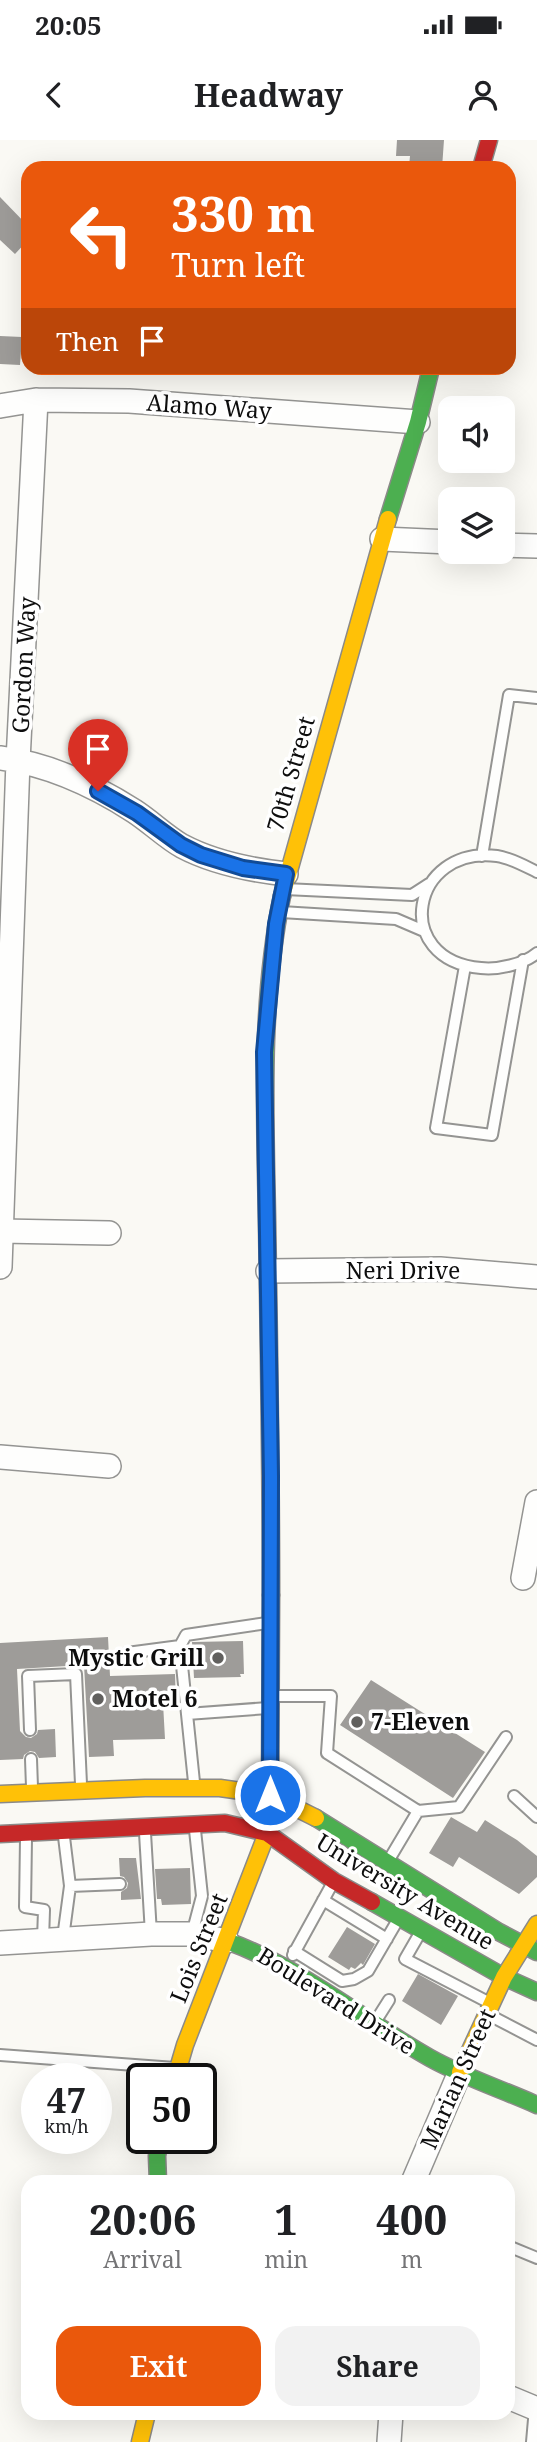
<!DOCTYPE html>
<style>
:root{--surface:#fff;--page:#f2f2f2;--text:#202124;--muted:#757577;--accent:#ea580c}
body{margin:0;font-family:"Noto Serif",serif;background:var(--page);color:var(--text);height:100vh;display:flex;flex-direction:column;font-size:26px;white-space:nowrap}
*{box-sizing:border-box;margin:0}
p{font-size:23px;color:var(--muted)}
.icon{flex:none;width:38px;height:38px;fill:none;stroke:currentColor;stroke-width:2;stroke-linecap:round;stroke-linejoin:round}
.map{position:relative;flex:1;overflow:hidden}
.panel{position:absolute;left:21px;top:2035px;width:494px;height:245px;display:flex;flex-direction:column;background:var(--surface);border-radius:21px;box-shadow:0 7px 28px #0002}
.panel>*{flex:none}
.banner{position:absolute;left:21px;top:21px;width:495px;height:214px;border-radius:21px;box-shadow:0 7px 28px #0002;background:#ea580c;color:#fff;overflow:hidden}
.controls{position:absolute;left:438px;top:256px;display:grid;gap:14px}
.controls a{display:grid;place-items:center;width:77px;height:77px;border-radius:14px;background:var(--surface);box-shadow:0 7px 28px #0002;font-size:35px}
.speed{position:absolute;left:21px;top:1923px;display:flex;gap:14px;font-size:35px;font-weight:700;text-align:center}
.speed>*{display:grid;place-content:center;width:91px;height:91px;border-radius:50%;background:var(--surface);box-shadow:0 7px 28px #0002;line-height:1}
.speed small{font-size:18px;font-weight:400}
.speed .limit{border:4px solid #111;border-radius:10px;background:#fff;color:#111}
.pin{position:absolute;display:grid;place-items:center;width:60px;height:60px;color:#fff;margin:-72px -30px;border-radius:50% 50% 50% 0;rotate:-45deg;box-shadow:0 0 7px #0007}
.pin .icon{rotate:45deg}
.me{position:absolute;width:77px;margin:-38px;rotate:0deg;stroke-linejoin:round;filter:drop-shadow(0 0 5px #0008)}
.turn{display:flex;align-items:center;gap:24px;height:147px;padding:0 35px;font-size:32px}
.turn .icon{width:91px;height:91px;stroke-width:2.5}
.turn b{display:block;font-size:49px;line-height:60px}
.then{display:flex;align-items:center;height:66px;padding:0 35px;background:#0003;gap:14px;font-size:26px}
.eta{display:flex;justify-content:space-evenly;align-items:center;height:119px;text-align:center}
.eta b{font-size:42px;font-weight:700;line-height:49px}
.primary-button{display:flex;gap:14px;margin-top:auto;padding:14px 35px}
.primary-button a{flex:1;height:80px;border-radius:21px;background:var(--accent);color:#fff;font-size:28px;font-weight:700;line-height:80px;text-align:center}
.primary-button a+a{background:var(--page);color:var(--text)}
.status{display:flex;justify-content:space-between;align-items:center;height:49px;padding:0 35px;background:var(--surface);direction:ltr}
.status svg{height:19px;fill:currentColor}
header{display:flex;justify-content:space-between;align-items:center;height:91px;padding:0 35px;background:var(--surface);font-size:32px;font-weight:700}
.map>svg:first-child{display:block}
</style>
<div class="status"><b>20:05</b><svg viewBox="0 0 49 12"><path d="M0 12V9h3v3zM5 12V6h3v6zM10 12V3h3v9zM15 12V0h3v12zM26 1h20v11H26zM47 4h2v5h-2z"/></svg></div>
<header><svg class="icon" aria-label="back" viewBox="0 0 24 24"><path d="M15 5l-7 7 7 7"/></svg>Headway<svg class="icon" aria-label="person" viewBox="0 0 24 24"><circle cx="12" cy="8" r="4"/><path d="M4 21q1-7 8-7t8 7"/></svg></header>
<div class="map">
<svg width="537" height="2302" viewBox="0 0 537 2302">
<rect width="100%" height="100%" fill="#faf9f4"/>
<path fill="#9e9c99" d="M397,0h47l-2,28 -33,-1 1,-11h-14z
M0,57l28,29v14l-13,14 -15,-14z
M0,196l22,1 -2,28 -20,-1z
M108,1497l2,39 65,-2 1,29h-13l2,36 -52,1 1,16 -25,1 -5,-92 -67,4 3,62 6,6 5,1 6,-4 1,-4 17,-1 1,28 -17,1 -4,-6 -5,-1 -6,4 -1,4 -23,1v-117z
M243,1501l1,33h-4l1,3 -47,1 -2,-36z
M371,1540l114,72 -32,46 -113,-73z
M451,1677l26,15 8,-12 32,20 20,16v21l-18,17 -60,-37 -6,10 -24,-14z
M119,1718h17l5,41 -20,1v-8l6,-4 1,-5 -4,-6 -4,-1z
M190,1728l1,36 -29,1 -1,-6h-4l-2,-30z
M347,1787l28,17 -12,21 -2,-2 -6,6 -4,-2 -2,3 -21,-13z
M418,1834l40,22 -17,29 -39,-24z"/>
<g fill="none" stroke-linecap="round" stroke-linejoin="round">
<g stroke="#949492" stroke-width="14">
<path id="lane" d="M482,716l27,-161 28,3
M537,732c-12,-6 -26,-14 -40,-16 -86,-11 -107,104 -16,112 17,2 43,-4 56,-15
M285,749l127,6 17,-11
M281,772l115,7 28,12
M465,826l-29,162 56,7 31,-175
M180,1506l6,-11 81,-12
M127,1513l53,-7 14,136
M273,1556h58l-4,57 91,58 -28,47
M187,1574l81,-6
M30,1590l-2,-54 48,-2 5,110
M31,1619l1,28
M514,1656l23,21
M418,1671l41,-4 47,-70
M145,1693l6,101
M26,1699l-1,68 19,3 -1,30
M70,1746l50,-2
M323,1760l64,39
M420,1793l-15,26 83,43
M192,1794l10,-38 -7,-66
M63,1798l7,-52 -6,-49
M294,1811l48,30 12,-2 14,-8 28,-48
M293,1815l38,-69
M489,1875l48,25
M377,1879l12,-19
M0,1915l175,13
M508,2106l29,12
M532,2302l3,-34"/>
</g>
<g stroke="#949492" stroke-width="26">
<path id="street" d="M0,266l36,-6 93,1 289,21
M382,399l68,3
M502,405l35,1
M0,618c47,6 95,28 134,53 17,11 32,26 48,35 32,17 68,24 104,28
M1,1091l108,2
M0,1127l18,-506 18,-361
M268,1131l172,-2 97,8
M0,1317l109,9
M523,1438l14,-76
M0,1803l151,-9h41l35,7
M413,2042l47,-110
M508,2257l29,12
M389,2302l2,-29"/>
</g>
<g stroke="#8b8a88" stroke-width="19">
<path id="fast" d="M388,379l30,-97 13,-54
M271,1455c0,-126 -2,-251 -4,-377 -2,-107 -7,-216 15,-322
M316,1678l183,114 38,20
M372,1762l132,75 33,15
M227,1801c75,27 134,78 203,117 34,19 71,31 107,47
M158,2042l-1,-26 3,-18"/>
</g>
<g stroke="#8b8a88" stroke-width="19">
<path id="slow" d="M282,756l106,-377
M0,1654l145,-6h75l50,7 46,23
M460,1932l44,-95 33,-53
M175,1939l10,-34 82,-212 3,-38 1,-200
M140,2302l7,-29"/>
</g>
<g stroke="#8b8a88" stroke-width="19">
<path id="jam" d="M481,28l8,-28
M0,1694l225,-11 42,10 67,48 38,21"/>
</g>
<use href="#lane" stroke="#fefefd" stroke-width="10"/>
<use href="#street" stroke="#fefefd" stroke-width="23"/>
<use href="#fast" stroke="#4caf50" stroke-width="16"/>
<use href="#slow" stroke="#ffc107" stroke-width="16"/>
<use href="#jam" stroke="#c62828" stroke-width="16"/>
</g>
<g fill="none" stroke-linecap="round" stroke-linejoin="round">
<g stroke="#114b97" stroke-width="18">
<path id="route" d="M98,651l39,22 44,32 20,10 42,13 43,6 -10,50 -12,128 7,424 -1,319"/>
</g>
<use href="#route" stroke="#1a73e8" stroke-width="12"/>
</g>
<g fill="#61605e" stroke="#fff" stroke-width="2.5">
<circle cx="218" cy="1518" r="7"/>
<circle cx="98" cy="1559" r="7"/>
<circle cx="357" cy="1582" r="7"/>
</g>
<g text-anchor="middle" stroke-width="7" stroke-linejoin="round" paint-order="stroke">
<g font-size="23" fill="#0e0e0e" stroke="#fff">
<text transform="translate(209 267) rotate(4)" y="8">Alamo Way</text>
<text transform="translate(24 525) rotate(-87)" y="8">Gordon Way</text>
<text transform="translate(291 634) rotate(-74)" y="8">70th Street</text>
<text x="403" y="1139">Neri Drive</text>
<text transform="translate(405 1752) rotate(31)" y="8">University Avenue</text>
<text transform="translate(199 1808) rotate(-68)" y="8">Lois Street</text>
<text transform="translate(336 1861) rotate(32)" y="8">Boulevard Drive</text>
<text transform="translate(458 1939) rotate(-66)" y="8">Marian Street</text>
</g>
<g font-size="23" font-weight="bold" fill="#0e0e0e" stroke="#fff" text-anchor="start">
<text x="204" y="1526" text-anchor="end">Mystic Grill</text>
<text x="112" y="1567">Motel 6</text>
<text x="371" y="1590">7-Eleven</text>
</g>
</g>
</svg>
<div class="controls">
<a><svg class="icon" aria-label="sound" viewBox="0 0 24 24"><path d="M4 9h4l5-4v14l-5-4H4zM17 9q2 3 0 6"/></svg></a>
<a><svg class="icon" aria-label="layers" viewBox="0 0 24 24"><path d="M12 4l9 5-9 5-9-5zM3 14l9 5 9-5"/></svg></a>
</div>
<div class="speed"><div>47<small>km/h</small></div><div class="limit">50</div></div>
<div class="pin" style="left:98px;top:651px;background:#d93025"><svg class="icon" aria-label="arrive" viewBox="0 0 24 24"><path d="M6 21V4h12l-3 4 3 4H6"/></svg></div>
<svg class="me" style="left:270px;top:1655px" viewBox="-20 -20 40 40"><circle r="17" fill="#1a73e8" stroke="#fff" stroke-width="3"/><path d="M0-11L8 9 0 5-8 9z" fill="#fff"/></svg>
<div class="banner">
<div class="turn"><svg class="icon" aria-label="left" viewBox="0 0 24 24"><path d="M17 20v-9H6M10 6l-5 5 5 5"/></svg><div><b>330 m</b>Turn left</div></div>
<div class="then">Then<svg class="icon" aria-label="arrive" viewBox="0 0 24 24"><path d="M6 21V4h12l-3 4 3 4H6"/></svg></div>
</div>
<section class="panel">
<div class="eta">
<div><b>20:06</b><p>Arrival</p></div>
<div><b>1</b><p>min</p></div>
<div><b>400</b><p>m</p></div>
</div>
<div class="primary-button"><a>Exit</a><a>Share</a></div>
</section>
</div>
